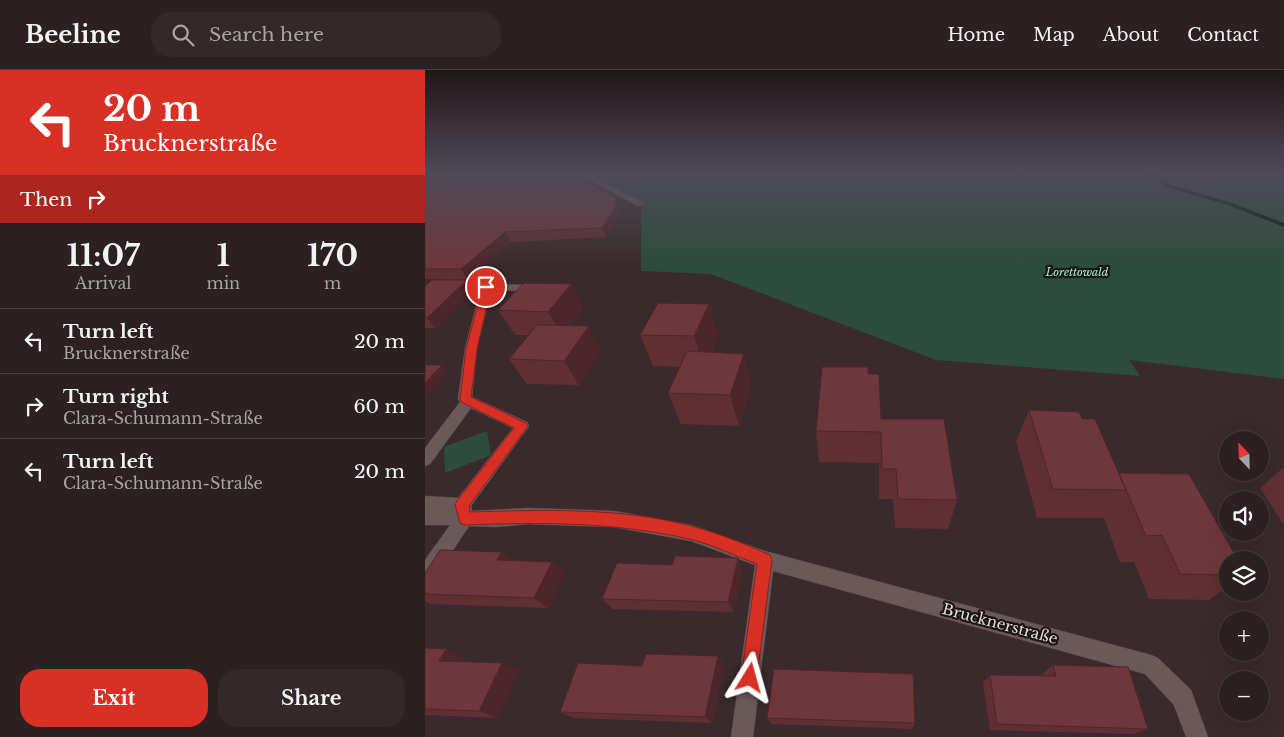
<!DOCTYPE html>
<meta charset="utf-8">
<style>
:root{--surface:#2c2020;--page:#342829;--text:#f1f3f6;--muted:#a6a3a5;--line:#483e3e;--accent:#d93025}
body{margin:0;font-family:"Libre Baskerville",serif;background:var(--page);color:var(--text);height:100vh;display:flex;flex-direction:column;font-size:19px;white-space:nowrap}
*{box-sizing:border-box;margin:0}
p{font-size:16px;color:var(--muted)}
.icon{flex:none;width:28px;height:28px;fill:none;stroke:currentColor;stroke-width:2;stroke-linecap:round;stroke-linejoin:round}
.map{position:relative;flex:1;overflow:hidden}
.panel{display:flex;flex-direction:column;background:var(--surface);width:425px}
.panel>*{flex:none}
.hud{background:#d93025;color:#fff;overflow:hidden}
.needle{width:32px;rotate:337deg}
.buttons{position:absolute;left:794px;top:361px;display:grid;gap:10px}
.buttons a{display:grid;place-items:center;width:50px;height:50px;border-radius:50%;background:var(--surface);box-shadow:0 5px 20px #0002,0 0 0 1px var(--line);font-size:25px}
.pin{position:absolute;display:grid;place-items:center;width:42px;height:42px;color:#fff;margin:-21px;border:2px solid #fff;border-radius:50%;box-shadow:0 1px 5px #0007}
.me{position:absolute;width:55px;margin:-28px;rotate:8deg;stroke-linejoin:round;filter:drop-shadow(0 0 4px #0008)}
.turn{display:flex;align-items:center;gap:18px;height:105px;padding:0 20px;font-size:22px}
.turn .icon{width:65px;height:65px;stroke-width:2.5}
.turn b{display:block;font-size:35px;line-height:42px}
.then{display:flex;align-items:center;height:48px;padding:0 20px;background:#0003;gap:10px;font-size:19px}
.eta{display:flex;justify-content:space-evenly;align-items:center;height:85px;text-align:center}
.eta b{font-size:30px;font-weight:700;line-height:35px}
.primary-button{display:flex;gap:10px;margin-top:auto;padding:10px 20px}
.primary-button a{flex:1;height:58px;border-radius:20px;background:var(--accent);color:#fff;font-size:20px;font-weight:700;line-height:58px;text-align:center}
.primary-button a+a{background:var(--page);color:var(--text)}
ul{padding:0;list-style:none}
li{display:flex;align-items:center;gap:15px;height:65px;padding:0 20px;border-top:1px solid var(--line)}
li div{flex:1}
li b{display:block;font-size:19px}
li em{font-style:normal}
header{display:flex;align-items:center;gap:30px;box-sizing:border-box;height:70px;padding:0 25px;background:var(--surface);border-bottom:1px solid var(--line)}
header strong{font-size:24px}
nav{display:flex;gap:28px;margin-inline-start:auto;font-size:18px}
.search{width:350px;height:45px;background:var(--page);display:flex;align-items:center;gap:12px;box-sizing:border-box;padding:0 18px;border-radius:20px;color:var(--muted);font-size:19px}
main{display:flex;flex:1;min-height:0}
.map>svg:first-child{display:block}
</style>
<header>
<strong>Beeline</strong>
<div class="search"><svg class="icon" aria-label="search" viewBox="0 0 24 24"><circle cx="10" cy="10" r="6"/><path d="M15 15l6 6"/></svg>Search here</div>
<nav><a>Home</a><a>Map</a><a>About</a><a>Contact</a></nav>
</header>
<main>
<section class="panel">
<div class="hud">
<div class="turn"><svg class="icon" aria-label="left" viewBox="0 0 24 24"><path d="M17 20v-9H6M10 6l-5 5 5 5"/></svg><div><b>20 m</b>Brucknerstraße</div></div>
<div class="then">Then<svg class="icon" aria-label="right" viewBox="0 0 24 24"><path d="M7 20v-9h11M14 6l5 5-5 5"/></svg></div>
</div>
<div class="eta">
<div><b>11:07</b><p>Arrival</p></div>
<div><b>1</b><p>min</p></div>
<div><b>170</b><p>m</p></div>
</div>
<ul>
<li><svg class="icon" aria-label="left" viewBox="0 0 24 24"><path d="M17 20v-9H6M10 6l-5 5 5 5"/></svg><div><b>Turn left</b><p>Brucknerstraße</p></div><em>20 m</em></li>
<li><svg class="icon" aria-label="right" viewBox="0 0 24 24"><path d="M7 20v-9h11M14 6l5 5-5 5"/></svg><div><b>Turn right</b><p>Clara-Schumann-Straße</p></div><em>60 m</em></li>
<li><svg class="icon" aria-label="left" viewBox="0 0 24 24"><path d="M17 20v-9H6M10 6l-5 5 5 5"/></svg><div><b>Turn left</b><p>Clara-Schumann-Straße</p></div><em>20 m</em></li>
</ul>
<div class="primary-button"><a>Exit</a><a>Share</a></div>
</section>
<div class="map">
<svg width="859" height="667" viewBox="0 0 859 667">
<rect width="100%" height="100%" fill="#3a2a2b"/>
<path fill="#2c4d3d" d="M156,103h703v206l-155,-19 11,16 -204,-16 -225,-86 -70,-3v-67z
M62,361l4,24 -46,18 -1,-26z"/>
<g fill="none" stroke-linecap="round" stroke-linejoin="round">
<path fill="#001e11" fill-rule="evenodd" d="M722,103h5l18,12 62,18 52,20v4l-56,-22 -62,-18z"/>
<g stroke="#534647" stroke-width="1">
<path id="minor" d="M0,103h98l-4,2 -94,1z
M152,103h9l59,31 -7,2z
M61,214l42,1 5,3 -5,3 -37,-1 -14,59 -5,48 55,25 2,4 -58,80 1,5 56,-3 86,3 77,14 74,26 386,104 7,3 33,32 17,47h-22l-12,-32 -29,-31 -372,-103 -20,166h-22l24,-172 -64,-24 -77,-14 -86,-3 -31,3 -28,-1 -37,56 -7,3v-25l25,-35h-25v-29l33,2 55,-70 -42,-20 -41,56 -5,2v-18l35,-46 -2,-3 7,-50 16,-62z"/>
</g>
<use href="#minor" fill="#6b595a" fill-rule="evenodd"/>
</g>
<path fill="#5f2f34" d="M0,110l194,27v9l-13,21 -95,5 -43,38 -43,-1z
M42,210l7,10 -39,38h-10v-42z
M146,214l12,24 -13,18 31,25 -22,34 -52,-1 -18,-25 20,-24h-14l-17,-25z
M284,234l8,31 -6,17 33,2 7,31 -12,41 -58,-2 -13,-31 12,-26 -27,-1 -13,-31z
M443,304l13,45 76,81 -9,29 -53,-1 -2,-29h-14v-36l-60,-1 -3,-31z
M604,340l53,9 37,54 108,87v27l-18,13 -60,-1 -15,-37h-14l-16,-44h-67l-21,-77z
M859,397v58l-24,-37z
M88,491l39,1 12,11 -16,35 -118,-4 -5,-3v-28z
M247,495l71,4 -9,43 -121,-3 -11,-10z
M0,578l40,10 -2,3 56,10 -22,47 -72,-3z
M293,586l6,8 -11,59 -139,-5 -14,-6 82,-46z
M628,595l95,64 -15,5 -143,-4 -7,-48 7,-7 54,1 -1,-3z
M342,648l148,5 -3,6 -141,-5z"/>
<path fill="#4d262b" d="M191,128l3,9v9l-13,21 -4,-9z
M80,162l6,10 -43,38 -7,-11z
M42,210l7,10 -39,38 -8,-10z
M146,214l12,24 -21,28 -14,-24z
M284,234l8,31 -13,33 -10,-32z
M164,256l12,25 -22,34 -15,-24z
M319,284l7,31 -12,41 -9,-31z
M17,295l6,7 -23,25v-14z
M77,482l14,11 -19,-3z
M313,488l5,11 -9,43 -6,-10z
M127,492l12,11 -16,35 -14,-10z
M21,579l19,9 -6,11 -20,-8z
M293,586l6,8 -11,59 -8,-6z
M77,593l17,8 -22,47 -18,-7z"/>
<path fill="#6e373d" stroke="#4d262b" d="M144,103l47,25v8l-14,22 -97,4 -44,37h-36v-89l131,-3z
M7,210h35l-40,38h-2v-32z
M99,213l47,1 -23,28 -50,-2z
M233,233l51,1 -15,32 -54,-1z
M112,255l52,1 -25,35 -55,-2z
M262,281l57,3 -14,41 -62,-2z
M0,295h17l-17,18z
M397,297h46v7h11l2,45h63l13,81 -59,-1 -2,-30h-14l-1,-37 -65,-1z
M604,340l50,2 3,7h13l31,71 -73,-1z
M694,403l70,1 49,86h-11v15l-47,-1 -18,-39 -16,1z
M15,480l62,2 -5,8 55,2 -18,36 -109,-4v-21z
M250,486l63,2 -10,44 -126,-3 15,-36 55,2z
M0,578l21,1 -7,12 63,2 -23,48 -54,-2z
M221,584l72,2 -13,61 -145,-5 18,-49 64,3z
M628,595l75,2 20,62 -151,-5 -7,-49 66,1z
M349,599l139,5 2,49 -148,-5z"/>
<linearGradient id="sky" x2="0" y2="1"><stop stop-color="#201718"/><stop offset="0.53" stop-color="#4f4a55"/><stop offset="1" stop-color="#4f4a55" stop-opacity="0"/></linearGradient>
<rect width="859" height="196" fill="url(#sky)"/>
<path fill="#d93025" stroke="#8d1f18" d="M58,215l8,2 -14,62 -6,48 55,26 2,3 -59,80 1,6c73,-2 150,-5 221,14 27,7 54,18 79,29l2,5 -16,124 -6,3 -7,-3 -2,-6 16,-114c-22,-8 -45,-20 -68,-25 -74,-17 -149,-17 -224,-14l-5,-2 -5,-18 2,-4 57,-73 -53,-26 -1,-3 6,-50z"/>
<g text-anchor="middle" stroke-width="4.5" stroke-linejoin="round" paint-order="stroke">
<g font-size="11" font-style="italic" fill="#9af6ca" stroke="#1c1515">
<text x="652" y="206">Lorettowald</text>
</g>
<g font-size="15" fill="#e4d9da" stroke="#1c1515">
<text transform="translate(575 554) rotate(15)" y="5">Brucknerstraße</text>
</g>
</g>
</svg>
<div class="buttons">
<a><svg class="needle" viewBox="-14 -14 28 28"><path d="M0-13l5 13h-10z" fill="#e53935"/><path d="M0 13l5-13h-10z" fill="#a6a3a5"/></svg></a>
<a><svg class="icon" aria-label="sound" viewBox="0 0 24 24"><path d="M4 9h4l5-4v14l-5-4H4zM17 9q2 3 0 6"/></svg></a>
<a><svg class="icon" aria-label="layers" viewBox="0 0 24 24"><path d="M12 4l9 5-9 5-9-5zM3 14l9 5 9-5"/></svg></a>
<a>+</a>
<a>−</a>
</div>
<div class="pin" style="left:61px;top:217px;background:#d93025"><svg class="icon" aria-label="arrive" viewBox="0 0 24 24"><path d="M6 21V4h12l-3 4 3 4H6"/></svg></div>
<svg class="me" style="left:325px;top:608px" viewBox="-20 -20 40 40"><path d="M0-17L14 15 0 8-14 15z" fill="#d93025" stroke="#fff" stroke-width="4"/></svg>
</div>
</main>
